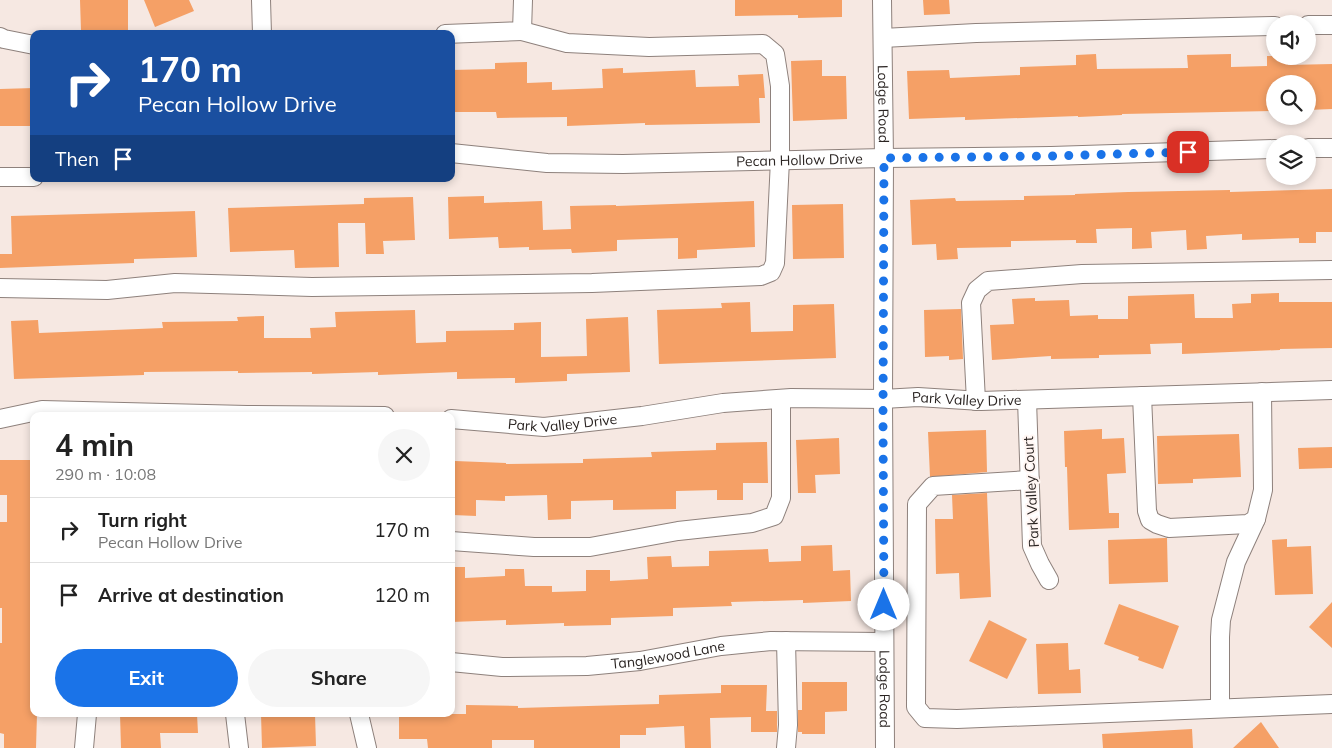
<!DOCTYPE html>
<meta charset="utf-8">
<style>
:root{--surface:#fff;--page:#f6f6f6;--text:#222;--muted:#767676;--line:#e0e0e0;--accent:#1a73e8}
body{margin:0;font-family:Mulish,sans-serif;background:var(--page);color:var(--text);height:100vh;display:flex;flex-direction:column;font-size:19px;white-space:nowrap}
*{box-sizing:border-box;margin:0}
p{font-size:16px;color:var(--muted)}
.icon{flex:none;width:28px;height:28px;fill:none;stroke:currentColor;stroke-width:2;stroke-linecap:round;stroke-linejoin:round}
.map{position:relative;flex:1;overflow:hidden}
.panel{position:absolute;left:30px;top:412px;width:425px;height:305px;display:flex;flex-direction:column;background:var(--surface);border-radius:10px;box-shadow:0 2px 8px #0003}
.panel>*{flex:none}
.hud{position:absolute;left:30px;top:30px;width:425px;height:152px;border-radius:10px;box-shadow:0 2px 8px #0003;background:#1a4fa0;color:#fff;overflow:hidden}
.controls{position:absolute;left:1266px;top:15px;display:grid;gap:10px}
.controls a{display:grid;place-items:center;width:50px;height:50px;border-radius:50%;background:var(--surface);box-shadow:0 2px 8px #0003;font-size:25px}
.pin{position:absolute;display:grid;place-items:center;width:42px;height:42px;color:#fff;margin:-21px;border-radius:10px;box-shadow:0 2px 8px #0006}
.me{position:absolute;width:55px;margin:-28px;rotate:0deg;stroke-linejoin:round;filter:drop-shadow(0 0 4px #0008)}
.turn{display:flex;align-items:center;gap:18px;height:105px;padding:0 25px;font-size:22px}
.turn .icon{width:65px;height:65px;stroke-width:2.5}
.turn b{display:block;font-size:35px;line-height:42px}
.then{display:flex;align-items:center;height:48px;padding:0 25px;background:#0003;gap:10px;font-size:19px}
.round{display:grid;place-items:center;flex:none;width:52px;height:52px;border-radius:26px;background:var(--page)}
.head{display:flex;align-items:center;justify-content:space-between;height:85px;padding:0 25px}
h1{font-size:30px;font-weight:700;line-height:38px}
.action{display:flex;gap:10px;margin-top:auto;padding:10px 25px}
.action a{flex:1;height:58px;border-radius:30px;background:var(--accent);color:#fff;font-size:20px;font-weight:700;line-height:58px;text-align:center}
.action a+a{background:var(--page);color:var(--text)}
ul{padding:0;list-style:none}
li{display:flex;align-items:center;gap:15px;height:65px;padding:0 25px;border-top:1px solid var(--line)}
li div{flex:1}
li b{display:block;font-size:19px}
li em{font-style:normal}
.map>svg:first-child{display:block}
</style>
<div class="map">
<svg width="1332" height="748" viewBox="0 0 1332 748">
<rect width="100%" height="100%" fill="#f6e8e2"/>
<path fill="#f5a066" d="M80,0h48v31h-47z
M144,0h45l5,11 -39,16z
M735,0h107v17l-44,1v-3l-63,1z
M923,0h26l1,14 -26,1z
M1096,54l1,15 91,-1 -1,-13 44,-1v13l36,-1v-10h21v9l44,-1v45l-24,1v-26h-33v27l-153,3v1l-44,2v-1l-113,4v-3l-56,2 -2,-48 42,-1 1,8 70,-3v-8l56,-2v-10z
M822,60v16h24l1,43 -54,2 -2,-60z
M527,62v21l25,-1v8l51,-2 -1,-19 21,-1v5l72,-3 1,17 43,-1 -1,-11 25,-1 2,24h-6l1,25 -115,2v-2l-78,3v-9l-70,1 -1,-6h-45v-42l44,-1v-6z
M34,88v38h-34v-37z
M1332,189v43h-16v11h-17v-5l-57,2v-6l-36,2 1,13 -20,1 -1,-20 -35,2 1,16 -20,1v-21l-36,1 1,14h-21v-3l-65,1v6l-54,1 1,11 -21,1 -1,-16 -24,1 -2,-45 45,-2 1,3 68,-1v-4l51,-1v-1l53,-2 102,-2v2z
M484,196v7l58,-2 1,29 28,-1 -1,-23 46,-1v1l138,-5 1,46 -58,3v8l-19,1v-21l-61,2v11l-45,2 -1,-4 -42,1v-3l-30,1 -1,-11 -49,2 -1,-42z
M413,197l2,43 -32,1 1,13h-18l-1,-31h-27l1,44 -44,1 -1,-18 -64,2 -2,-44 136,-4v-6z
M843,204l1,54 -51,1 -1,-54z
M195,211l2,46 -63,2v4l-134,5v-14h12l-1,-38z
M1279,293v9h53v46l-52,1v1l-98,4v-11l-32,1 1,10 -52,1v3l-48,1v-3l-59,4 -2,-35 24,-1 -2,-25 23,-1v3l34,-1 1,16 28,-1v4h30v-23l66,-2 1,24h38l-1,-14 19,-1v-9z
M750,302l1,30 42,-1v-26l41,-1 2,54 -177,6 -2,-54 65,-2 -1,-5z
M961,309l2,50 -14,1v-4l-24,1 -1,-47z
M415,310l1,33 30,-1v-11l68,-1v-7l27,-1v35l46,-1 -1,-37 42,-2 2,55 -63,2v7l-52,2v-5l-58,1v-7l-79,3v-3l-66,2v-2l-74,1v-2l-94,1v3l-130,4 -3,-58 27,-1 1,13 124,-5 -1,-6 76,-1 -1,-4 27,-1v22h47l-1,-10 26,-1 -1,-15z
M1102,429v10l22,-1 2,35 -19,1 2,39h10v15l-50,2 -2,-63h-2l-1,-36z
M986,430l1,42 -57,5 -2,-45z
M1239,434l2,43 -48,2v4l-35,1 -1,-48z
M839,438l1,36 -25,1 1,18h-18l-2,-53z
M767,442l1,41h-25v17h-26v-10l-41,1v18l-63,1v-10l-42,1v18l-23,1 -1,-25 -42,1v5l-29,-1v16l-23,-1 2,-54 51,2v1l77,-1v-4l69,-2 -1,-5 65,-2v-7z
M1332,447v21l-33,1 -1,-21z
M0,460h34v254h3l-1,34h-32v-14l-4,-1v-90h2v-35h-2v-86h7v-27h-7z
M987,493l4,104 -31,2 -1,-26 -23,1 -1,-55h18l-1,-24z
M1165,538h2l1,44 -59,2 -1,-44z
M1287,539v8l24,-1 2,48 -38,1 -3,-55z
M832,545l1,26 17,-1 1,31 -48,2v-3l-72,2 1,4 -59,2v8l-62,2v7l-47,1v-3l-58,2v-5l-55,2v-55h14v11l40,-2v-7h19l1,17h27v6l34,-1v-21h24v11l38,-2 -1,-22 24,-1 1,11 37,-1v-15l59,-2 1,13 32,-1v-15z
M1332,602v46l-23,-21z
M1119,604l60,22 -16,43 -25,-9 1,-3 -35,-13z
M989,620l38,19 -20,40 -38,-18z
M1068,643l1,27 11,-1 1,24 -43,1 -2,-50z
M802,682h45v29l-22,1v22h-23v-2h-4v-22h4z
M721,685h46l-1,26h11v21h-26v-15l-41,1 1,30h-26l-1,-22 -38,2v7h-26v13h-86v-8h-42v8h-64l-1,-9h-28v-25h67v-9l52,1v2l141,-4v-9l62,-2z
M120,714h77l1,19h-38l1,15h-40z
M261,714h54l1,32 -54,2z
M1261,722l18,26h-46z
M1192,729l1,19h-90l-1,-14z"/>
<g fill="none" stroke-linecap="round" stroke-linejoin="round">
<g stroke="#8e817c" stroke-width="20">
<g id="minor">
<path d="M261,0l1,34"/>
<path id="s1" d="M882,0l2,158 -1,241 2,349"/>
<path d="M1308,25h24"/>
<path d="M445,34l77,-3 1,-31"/>
<path d="M0,37l4,2 30,6"/>
<path d="M883,38l93,-5 299,-7"/>
<path d="M1308,148h24"/>
<path id="s2" d="M451,153l96,10 76,1 261,-6 167,-2 224,-7"/>
<path d="M0,177h34"/>
<path d="M0,288l107,2 68,-7 137,4 280,-4 169,-7 10,-4 4,-9 5,-103v-74l-5,-32 -12,-10 -114,3 -82,-4 -45,-12"/>
<path d="M1142,396l5,115 3,9 7,4 12,4 79,-4 8,-5 7,-29 -1,-98"/>
<path d="M1027,400l5,146 8,18 9,16"/>
<path d="M976,401l-5,-98 6,-13 11,-9 94,-7 250,-4"/>
<path d="M0,419l42,-9 205,5 138,1"/>
<path id="s3" d="M451,419l93,8 98,-11 81,-13 68,-5 92,1 35,-2 63,4 351,-11"/>
<path d="M1030,480l-97,6 -16,18 -1,203 9,11 32,1 375,-15"/>
<path d="M451,541l83,6h56l88,-16 74,-8 22,-7 7,-18v-99"/>
<path id="s4" d="M451,662l51,5 85,-1 53,-5 81,-15 50,-5 113,1"/>
<path d="M1220,708v-71l1,-17 15,-58 20,-43"/>
<path d="M235,714l4,34"/>
<path d="M359,714l8,34"/>
<path d="M84,748l3,-34"/>
<path d="M786,748l2,-23 -2,-84"/>
</g>
</g>
<use href="#minor" stroke="#fff" stroke-width="18"/>
</g>
<g fill="none" stroke-linecap="round" stroke-linejoin="round">
<path stroke="#1a73e8" stroke-width="9" stroke-dasharray="0 16.2" d="M884,605l-1,-187 1,-260 167,-2 137,-4"/>
</g>
<g text-anchor="middle" stroke-width="4" stroke-linejoin="round" paint-order="stroke">
<g font-size="14" fill="#2a2422" stroke="#fff6f3">
<text dy="5" stroke="none"><textPath href="#s1" startOffset="104">Lodge Road</textPath></text>
<text dy="5" stroke="none"><textPath href="#s2" startOffset="349">Pecan Hollow Drive</textPath></text>
<text dy="5" stroke="none"><textPath href="#s3" startOffset="518">Park Valley Drive</textPath></text>
<text dy="5" stroke="none"><textPath href="#s3" startOffset="112">Park Valley Drive</textPath></text>
<text transform="translate(1031 492) rotate(-93)" y="5">Park Valley Court</text>
<text dy="5" stroke="none"><textPath href="#s4" startOffset="218">Tanglewood Lane</textPath></text>
<text dy="5" stroke="none"><textPath href="#s1" startOffset="689">Lodge Road</textPath></text>
</g>
</g>
</svg>
<div class="controls">
<a><svg class="icon" aria-label="sound" viewBox="0 0 24 24"><path d="M4 9h4l5-4v14l-5-4H4zM17 9q2 3 0 6"/></svg></a>
<a><svg class="icon" aria-label="search" viewBox="0 0 24 24"><circle cx="10" cy="10" r="6"/><path d="M15 15l6 6"/></svg></a>
<a><svg class="icon" aria-label="layers" viewBox="0 0 24 24"><path d="M12 4l9 5-9 5-9-5zM3 14l9 5 9-5"/></svg></a>
</div>
<div class="pin" style="left:1188px;top:152px;background:#d93025"><svg class="icon" aria-label="arrive" viewBox="0 0 24 24"><path d="M6 21V4h12l-3 4 3 4H6"/></svg></div>
<svg class="me" style="left:884px;top:605px" viewBox="-20 -20 40 40"><circle r="19" fill="#fff"/><path d="M0-13L10 11 0 6-10 11z" fill="#1a73e8"/></svg>
<div class="hud">
<div class="turn"><svg class="icon" aria-label="right" viewBox="0 0 24 24"><path d="M7 20v-9h11M14 6l5 5-5 5"/></svg><div><b>170 m</b>Pecan Hollow Drive</div></div>
<div class="then">Then<svg class="icon" aria-label="arrive" viewBox="0 0 24 24"><path d="M6 21V4h12l-3 4 3 4H6"/></svg></div>
</div>
<section class="panel">
<div class="head"><div><h1>4 min</h1><p>290 m · 10:08</p></div><a class="round"><svg class="icon" aria-label="close" viewBox="0 0 24 24"><path d="M6 6l12 12M18 6L6 18"/></svg></a></div>
<ul>
<li><svg class="icon" aria-label="right" viewBox="0 0 24 24"><path d="M7 20v-9h11M14 6l5 5-5 5"/></svg><div><b>Turn right</b><p>Pecan Hollow Drive</p></div><em>170 m</em></li>
<li><svg class="icon" aria-label="arrive" viewBox="0 0 24 24"><path d="M6 21V4h12l-3 4 3 4H6"/></svg><div><b>Arrive at destination</b></div><em>120 m</em></li>
</ul>
<div class="action"><a>Exit</a><a>Share</a></div>
</section>
</div>
